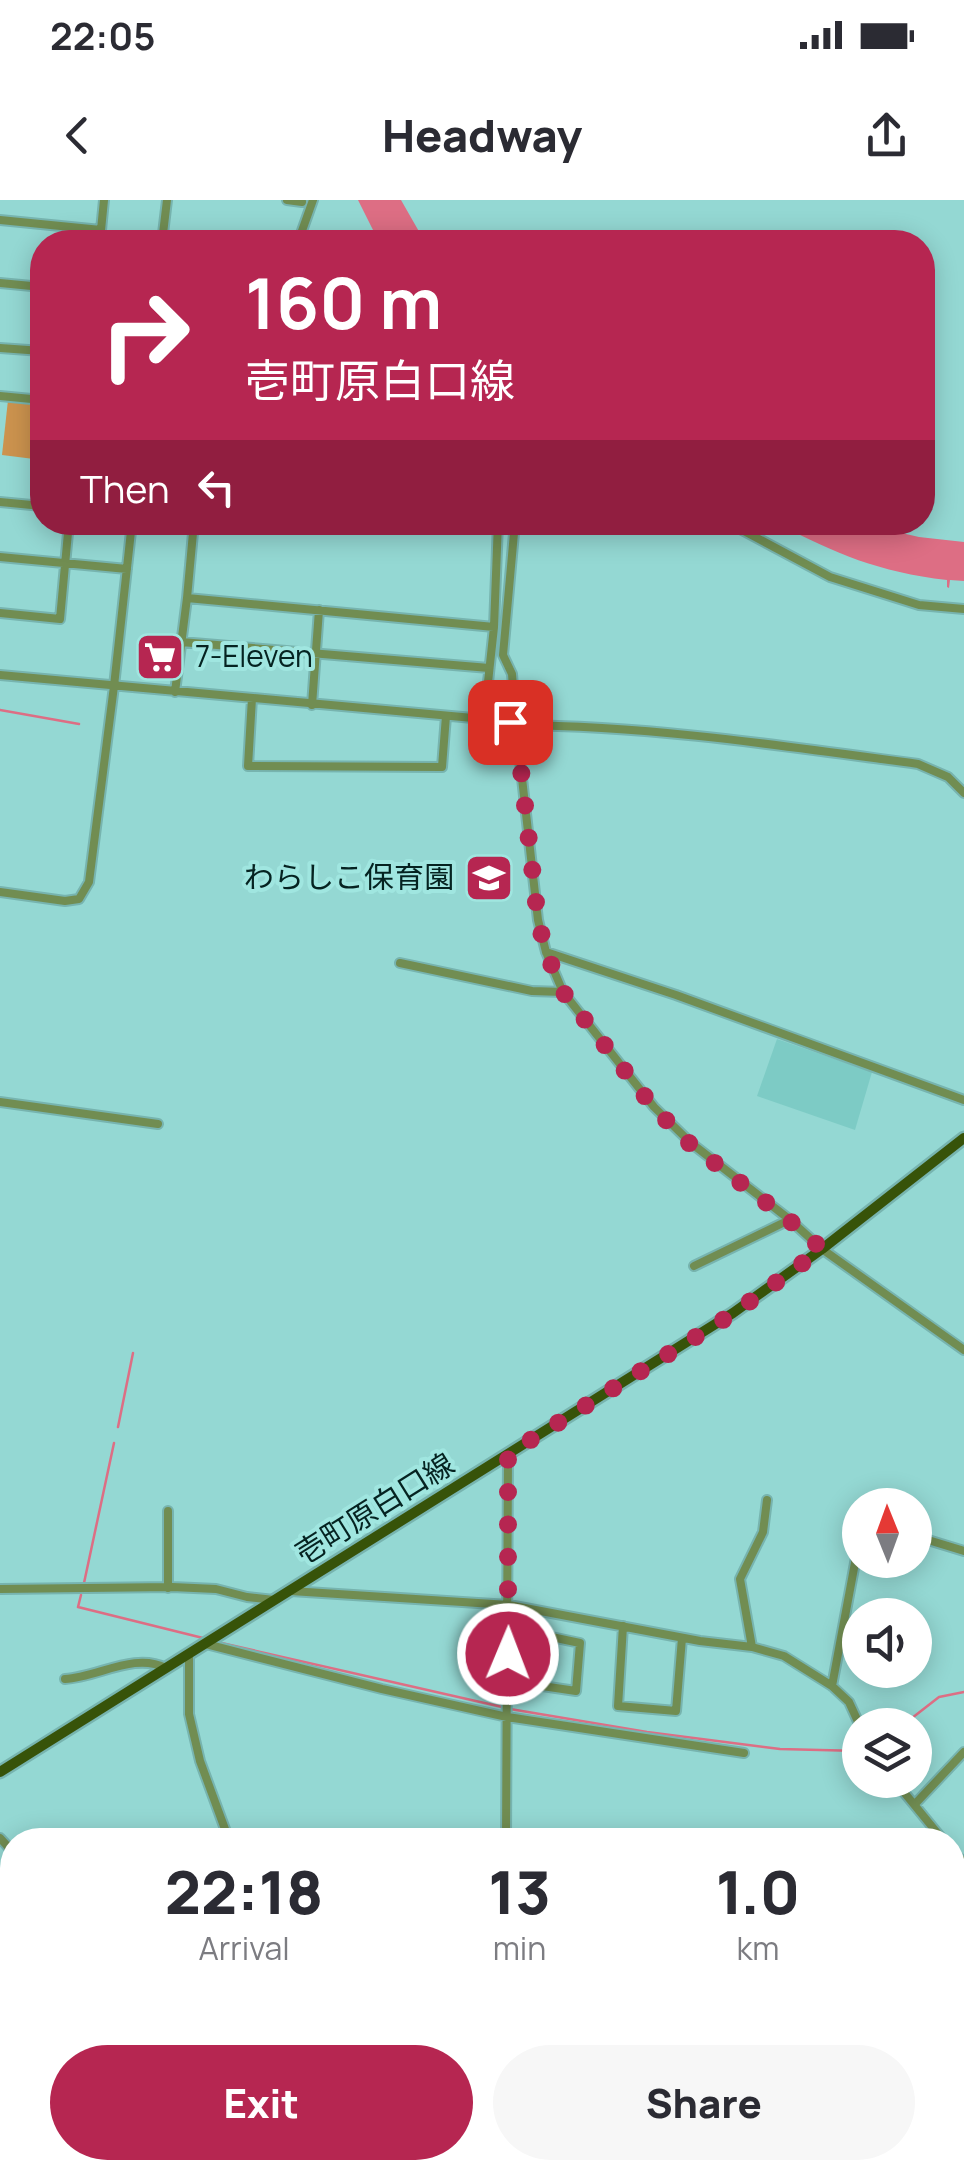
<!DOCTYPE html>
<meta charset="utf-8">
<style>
:root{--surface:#fff;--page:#f7f7f7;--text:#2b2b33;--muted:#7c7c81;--accent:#b62651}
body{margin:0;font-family:Manrope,"Noto Sans JP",sans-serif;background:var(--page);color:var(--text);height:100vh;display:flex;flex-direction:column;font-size:38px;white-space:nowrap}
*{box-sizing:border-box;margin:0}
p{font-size:32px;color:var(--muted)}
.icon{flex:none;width:55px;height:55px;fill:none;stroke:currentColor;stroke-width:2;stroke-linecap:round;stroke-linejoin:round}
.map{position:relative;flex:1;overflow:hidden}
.details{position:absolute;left:0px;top:1628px;width:965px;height:352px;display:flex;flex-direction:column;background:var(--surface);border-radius:40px 40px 0 0;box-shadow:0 5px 25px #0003}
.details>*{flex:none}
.top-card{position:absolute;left:30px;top:30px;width:905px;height:305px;border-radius:40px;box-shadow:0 5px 25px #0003;background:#b62651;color:#fff;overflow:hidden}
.needle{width:65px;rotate:359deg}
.fabs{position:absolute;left:842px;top:1288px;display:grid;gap:20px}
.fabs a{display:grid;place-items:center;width:90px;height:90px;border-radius:50%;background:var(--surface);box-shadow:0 5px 25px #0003;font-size:50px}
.pin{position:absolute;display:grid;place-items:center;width:85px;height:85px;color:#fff;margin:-42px;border-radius:20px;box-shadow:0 5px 15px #0006}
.me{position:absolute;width:110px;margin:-55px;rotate:1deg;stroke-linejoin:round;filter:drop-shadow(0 0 8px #0008)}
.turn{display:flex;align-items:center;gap:35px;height:210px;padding:0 50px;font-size:45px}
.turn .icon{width:130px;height:130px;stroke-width:2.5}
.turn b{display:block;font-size:70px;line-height:85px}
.then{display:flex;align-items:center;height:95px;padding:0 50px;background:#0003;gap:20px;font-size:38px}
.eta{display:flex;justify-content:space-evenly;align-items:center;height:170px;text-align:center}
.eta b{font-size:60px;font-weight:800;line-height:70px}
.action{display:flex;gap:20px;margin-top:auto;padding:20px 50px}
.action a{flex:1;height:115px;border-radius:60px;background:var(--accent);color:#fff;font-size:40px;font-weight:800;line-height:115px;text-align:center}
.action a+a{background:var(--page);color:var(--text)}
.status{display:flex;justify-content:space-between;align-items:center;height:70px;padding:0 50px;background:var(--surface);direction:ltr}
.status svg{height:28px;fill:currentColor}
header{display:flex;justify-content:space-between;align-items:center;height:130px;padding:0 50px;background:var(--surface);font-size:45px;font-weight:800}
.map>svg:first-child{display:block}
</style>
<div class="status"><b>22:05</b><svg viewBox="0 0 49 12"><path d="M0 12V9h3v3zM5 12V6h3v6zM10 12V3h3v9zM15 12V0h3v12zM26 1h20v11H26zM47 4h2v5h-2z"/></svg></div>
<header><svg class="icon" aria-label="back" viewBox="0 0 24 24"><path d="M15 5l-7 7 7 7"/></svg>Headway<svg class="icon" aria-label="share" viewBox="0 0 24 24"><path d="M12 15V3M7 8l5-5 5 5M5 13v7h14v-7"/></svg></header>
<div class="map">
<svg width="964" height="1978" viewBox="0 0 964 1978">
<rect width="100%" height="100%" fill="#94d8d3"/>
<path fill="#7dcbc5" d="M777,839l95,33 -17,58 -98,-34z"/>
<path fill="#cc934e" d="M8,200l34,4v56l-40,-5z"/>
<path fill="#dd6e84" d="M358,0h43l24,42h-46z
M776,323h90l18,6 35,8 45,5v39l-14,-1 -1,8 -2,-1v-7c-69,-8 -110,-26 -171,-57z"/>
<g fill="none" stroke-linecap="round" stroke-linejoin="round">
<path stroke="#dd6e84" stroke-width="2.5" d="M0,510l79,14
M118,1227l15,-74
M84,1383l30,-140
M81,1395l-3,12 125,31
M217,1442l285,65
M510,1509l137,23 133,17 80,2
M903,1525l36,-28 25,-5"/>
<g stroke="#77b4af" stroke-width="12">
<path id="minor" d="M287,0l15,2
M0,20l101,10 3,-30
M162,42l5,-42
M298,42l15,-42
M0,83l42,4
M0,148l42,3
M0,196l42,4
M0,302l42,4
M194,322l-7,76 307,29
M515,322l-12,133 9,19 4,51c136,1 268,21 402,39l30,13 16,16
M729,323l101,54 89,28 45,4
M0,357l127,12
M0,413l60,6 9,-97
M181,442l308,26
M0,475l484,44 26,3 6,3 22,195 8,32 17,40 91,115 37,36 98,76 33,30 142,101
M175,492l12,-94
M252,498l-4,68 194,1 4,-51
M312,505l7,-95
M484,519l10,-92 4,-105
M0,692l65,9 14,-2 10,-17 25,-196 18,-164
M546,752l130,43 288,105
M400,763l132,28 31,1
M0,902l158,22
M694,1066l95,-46
M168,1311v77
M915,1336l49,15
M0,1389l172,-2 44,2 31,8 27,3
M291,1391l218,14 191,36 52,6 32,9 48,30 17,16 11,24
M623,1426l-5,80 58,5 6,-73
M206,1444l176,45 125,28 237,36
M752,1447l-12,-68 23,-47 4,-32
M189,1454v60l11,47 29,79
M65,1479c34,-2 69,-27 101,-11
M508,1481l68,10 4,-48 -71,-15
M832,1486l28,-150
M894,1580l49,60
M915,1604l49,-52
M0,1638l12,13
M506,1640l2,-385
M952,1652l12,10
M0,1856l12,-15
M121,1968v10
M285,1978l2,-10
M502,1978v-10"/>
</g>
<g stroke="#77b4af" stroke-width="15">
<path id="major" d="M0,1572l733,-459 89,-64 142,-111
M0,1908l12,1
M437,1968l27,10"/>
</g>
<use href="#minor" stroke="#718d52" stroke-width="8"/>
<use href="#major" stroke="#375309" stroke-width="10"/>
</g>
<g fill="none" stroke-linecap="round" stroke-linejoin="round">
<path stroke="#b62651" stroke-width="18" stroke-dasharray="0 32.4" d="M508,1454v-200l226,-141 88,-64 -33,-29 -99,-76 -36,-36 -91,-116 -17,-40 -8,-32 -22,-194 -6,-4"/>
</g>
<defs>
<g id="supermarket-square" transform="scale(2.5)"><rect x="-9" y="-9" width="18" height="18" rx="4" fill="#b62651" stroke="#a0e6e0"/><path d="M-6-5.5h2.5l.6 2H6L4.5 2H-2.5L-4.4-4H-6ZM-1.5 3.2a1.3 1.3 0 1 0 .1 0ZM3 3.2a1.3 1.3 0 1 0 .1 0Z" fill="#fff"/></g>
<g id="school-square" transform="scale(2.5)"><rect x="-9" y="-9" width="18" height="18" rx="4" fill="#b62651" stroke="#a0e6e0"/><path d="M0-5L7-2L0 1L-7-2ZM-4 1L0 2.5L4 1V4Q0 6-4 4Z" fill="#fff"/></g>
</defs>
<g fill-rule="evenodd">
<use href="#supermarket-square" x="160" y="457"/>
<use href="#school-square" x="489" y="678"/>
</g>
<g text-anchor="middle" stroke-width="8" stroke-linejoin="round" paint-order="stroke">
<g font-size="30" fill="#052321" stroke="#a0e6e0" text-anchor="start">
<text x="195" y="467">7-Eleven</text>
<text x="454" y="688" text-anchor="end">わらしこ保育園</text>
</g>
<g font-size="30" fill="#052321" stroke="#a0e6e0">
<text transform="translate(375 1309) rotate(-32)" y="10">壱町原白口線</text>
</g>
</g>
</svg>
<div class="fabs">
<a><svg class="needle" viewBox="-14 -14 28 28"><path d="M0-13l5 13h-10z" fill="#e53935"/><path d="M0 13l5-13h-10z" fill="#7c7c81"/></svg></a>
<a><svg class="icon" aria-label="sound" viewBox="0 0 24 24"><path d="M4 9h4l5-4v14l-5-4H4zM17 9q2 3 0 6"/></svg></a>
<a><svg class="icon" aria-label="layers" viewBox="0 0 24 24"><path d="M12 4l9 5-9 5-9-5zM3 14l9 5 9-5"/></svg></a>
</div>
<div class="pin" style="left:510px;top:522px;background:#d93025"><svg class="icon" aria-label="arrive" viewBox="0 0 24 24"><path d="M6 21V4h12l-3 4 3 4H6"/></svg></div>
<svg class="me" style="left:508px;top:1454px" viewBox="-20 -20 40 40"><circle r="17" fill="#b62651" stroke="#fff" stroke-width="3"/><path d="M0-11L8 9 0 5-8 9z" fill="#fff"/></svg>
<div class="top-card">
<div class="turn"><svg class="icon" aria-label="right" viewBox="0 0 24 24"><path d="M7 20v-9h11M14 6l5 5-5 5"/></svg><div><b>160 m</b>壱町原白口線</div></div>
<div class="then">Then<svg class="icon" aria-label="left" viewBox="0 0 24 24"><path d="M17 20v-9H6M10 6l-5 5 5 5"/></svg></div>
</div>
<section class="details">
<div class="eta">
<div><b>22:18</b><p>Arrival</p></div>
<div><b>13</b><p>min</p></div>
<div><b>1.0</b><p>km</p></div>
</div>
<div class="action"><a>Exit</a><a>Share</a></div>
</section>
</div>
